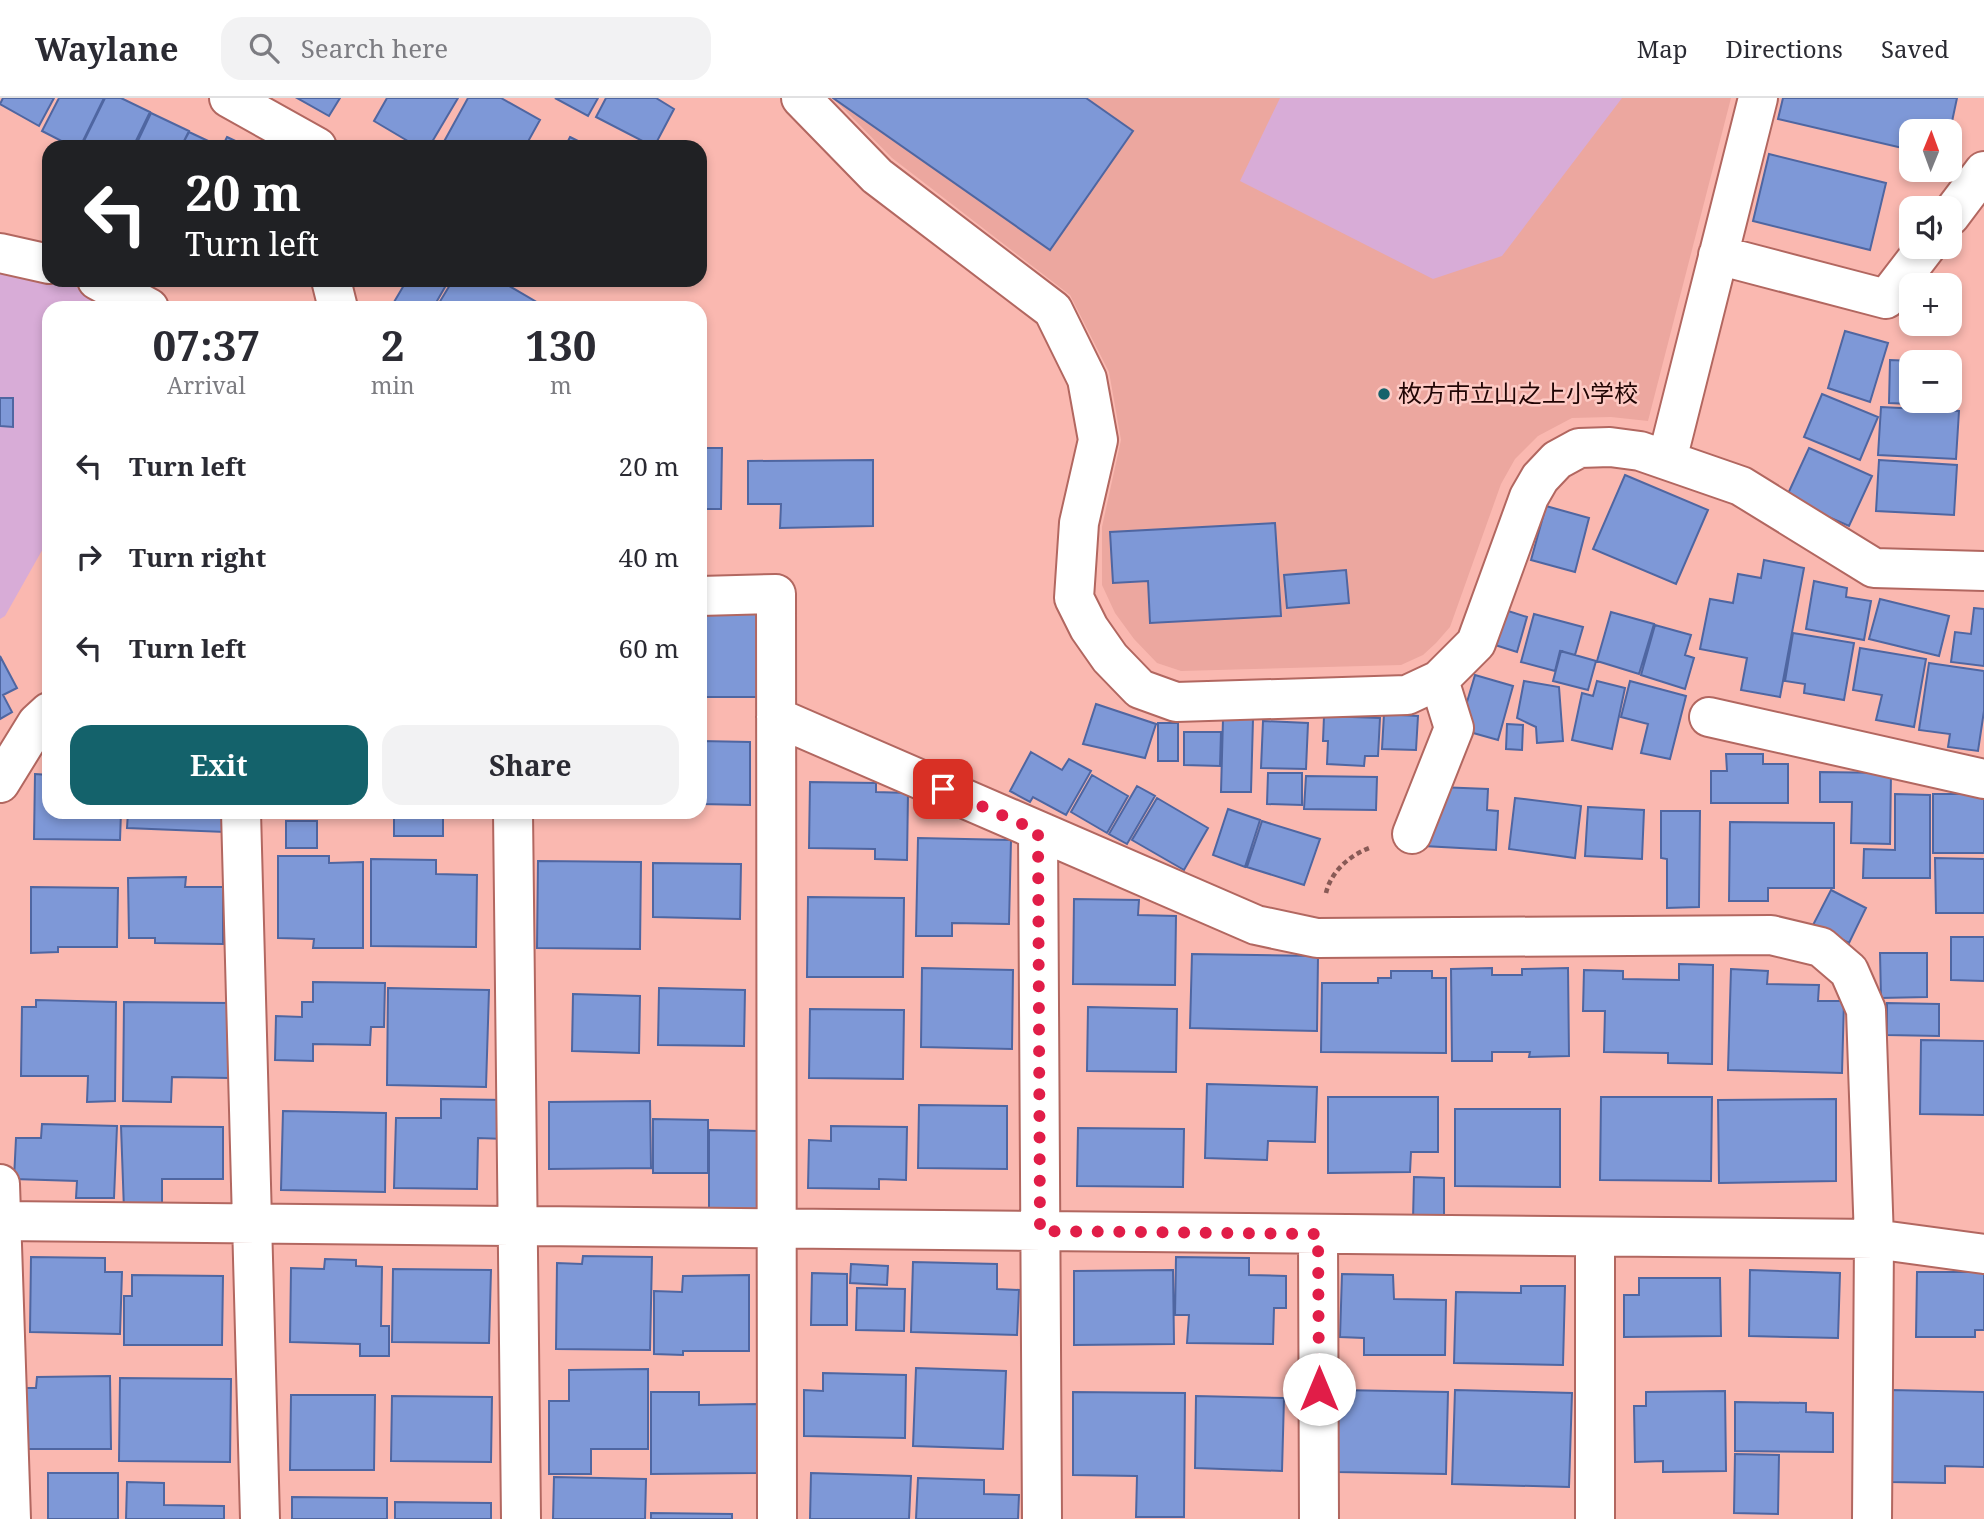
<!DOCTYPE html>
<meta charset="utf-8">
<style>
:root{--surface:#fff;--page:#f2f2f3;--text:#2b2b33;--muted:#7c7c81;--line:#e1e1e2;--accent:#14626b}
body{margin:0;font-family:"Noto Serif","Noto Sans JP",serif;background:var(--page);color:var(--text);height:100vh;display:flex;flex-direction:column;font-size:26px;white-space:nowrap}
*{box-sizing:border-box;margin:0}
p{font-size:23px;color:var(--muted)}
.icon{flex:none;width:38px;height:38px;fill:none;stroke:currentColor;stroke-width:2;stroke-linecap:round;stroke-linejoin:round}
.map{position:relative;flex:1;overflow:hidden}
.sheet{position:absolute;left:42px;top:203px;width:665px;height:518px;display:flex;flex-direction:column;background:var(--surface);border-radius:21px;box-shadow:0 4px 10px #0003}
.sheet>*{flex:none}
.banner{position:absolute;left:42px;top:42px;width:665px;height:147px;border-radius:21px;box-shadow:0 4px 10px #0003;background:#202124;color:#fff;overflow:hidden}
.needle{width:46px;rotate:1deg}
.controls{position:absolute;left:1899px;top:21px;display:grid;gap:14px}
.controls a{display:grid;place-items:center;width:63px;height:63px;border-radius:14px;background:var(--surface);box-shadow:0 4px 10px #0003;font-size:35px}
.pin{position:absolute;display:grid;place-items:center;width:60px;height:60px;color:#fff;margin:-30px;border-radius:14px;box-shadow:0 4px 10px #0006}
.me{position:absolute;width:77px;margin:-38px;rotate:0deg;stroke-linejoin:round;filter:drop-shadow(0 0 5px #0008)}
.turn{display:flex;align-items:center;gap:24px;height:147px;padding:0 28px;font-size:32px}
.turn .icon{width:91px;height:91px;stroke-width:2.5}
.turn b{display:block;font-size:49px;line-height:60px}
.eta{display:flex;justify-content:space-evenly;align-items:center;height:119px;text-align:center}
.eta b{font-size:42px;font-weight:700;line-height:49px}
.action{display:flex;gap:14px;margin-top:auto;padding:14px 28px}
.action a{flex:1;height:80px;border-radius:21px;background:var(--accent);color:#fff;font-size:28px;font-weight:700;line-height:80px;text-align:center}
.action a+a{background:var(--page);color:var(--text)}
ul{padding:0;list-style:none}
li{display:flex;align-items:center;gap:21px;height:91px;padding:0 28px}
li div{flex:1}
li b{display:block;font-size:26px}
li em{font-style:normal}
header{display:flex;align-items:center;gap:42px;box-sizing:border-box;height:98px;padding:0 35px;background:var(--surface);border-bottom:2px solid var(--line)}
header strong{font-size:33px}
nav{display:flex;gap:38px;margin-inline-start:auto;font-size:24px}
.search{width:490px;height:63px;background:var(--page);display:flex;align-items:center;gap:18px;box-sizing:border-box;padding:0 24px;border-radius:21px;color:var(--muted);font-size:26px}
.map>svg:first-child{display:block}
</style>
<header>
<strong>Waylane</strong>
<div class="search"><svg class="icon" aria-label="search" viewBox="0 0 24 24"><circle cx="10" cy="10" r="6"/><path d="M15 15l6 6"/></svg>Search here</div>
<nav><a>Map</a><a>Directions</a><a>Saved</a></nav>
</header>
<div class="map">
<svg width="1984" height="1421" viewBox="0 0 1984 1421">
<rect width="100%" height="100%" fill="#fab8b0"/>
<path fill="#eca79f" d="M833,0h898l-83,323 -37,-4 -39,1 -34,18 -23,23 -14,25 -51,143 -14,16 -13,12 -22,10 -220,6 -24,-8 -23,-24 -19,-26 -13,-28v-58l19,-87 -12,-68 -39,-77 -178,-137z"/>
<path fill="#d8acd7" d="M1280,0h342l-120,158 -69,23 -193,-98z
M0,167l49,15h13l55,28h-68v230l-44,78 -5,3z"/>
<path fill="#7e98d7" stroke="#4f66a1" stroke-width="2" d="M3,0h51l-15,28 -39,-22z
M59,0h45l-24,49h-7l-31,-16z
M105,0h16l29,14 -17,35h-52z
M297,0h43l-11,18z
M387,0h71l-29,49h-11l-44,-26z
M468,0h33l39,22 -15,27h-84z
M555,0h43l-10,18z
M606,0h50l18,11 -20,38 -58,-30z
M833,0h253l47,33 -83,119z
M1783,0h174l-7,33h-39v19l-133,-31z
M151,15l38,18 -8,16h-46z
M189,34l32,15h-40z
M227,39l21,10h-26z
M570,39l20,10h-25z
M1769,56l117,29 -16,67 -117,-29z
M407,182h42l-16,28h-28l-11,-6z
M453,182h46l41,24 -3,4h-101z
M1845,233l43,12 -18,59 -42,-14z
M1890,262l46,2h-25v39h39v-38h6l-2,43 -65,-3z
M1822,296l56,23 -18,43 -56,-23z
M0,300h13v29l-13,-1z
M1881,309l78,4 -3,48 -78,-4z
M700,350h22l-1,61h-21z
M1809,350l63,28 -23,50 -63,-28z
M873,362v66l-93,2 1,-24h-33v-43z
M1879,362l78,5 -3,50 -78,-4z
M1625,377l83,35 -32,74 -83,-35z
M1546,408l43,12 -14,54 -44,-12z
M1275,425l6,93 -131,7 -2,-42 -35,2 -3,-51z
M1764,462l40,8 -24,129 -39,-7 6,-32 -47,-9 10,-50 23,4 5,-29 23,4z
M1346,472l3,33 -62,5 -3,-33z
M1814,483l33,7 -1,9 25,4 -7,39 -58,-11z
M1880,501l69,17 -10,40 -70,-17z
M1974,510l10,1v57l-33,-4 4,-30 16,2z
M1502,511l25,8 -10,35 -25,-8z
M700,514h57v85h-57z
M1611,514l43,12 -15,50 -42,-13z
M1534,516l49,13 -8,28 -15,-4 -5,20 -34,-9z
M1655,527l36,10 -6,20 9,3 -9,31 -44,-14z
M1793,535l61,10 -10,57 -40,-7 1,-9 -20,-3z
M1860,550l66,11 -12,68 -38,-7 6,-25 -29,-5z
M1561,553l35,10 -8,29 -35,-9z
M0,558l17,32 -14,7 9,17 -12,7z
M1929,565l55,8v40l-6,40 -30,-4 2,-13 -31,-4z
M1475,577l38,11 -15,54 -39,-11z
M1524,583l35,6 4,54 -26,2 -1,-16 -19,-9z
M1597,583l28,7 -13,61 -40,-9 10,-47 11,3z
M1630,583l56,15 -16,63 -29,-6 7,-29 -27,-7z
M1096,606l60,20 -11,34 -62,-14z
M1384,616l34,2 -2,34 -34,-1z
M1324,618l56,2 -2,38h-13l-1,10 -37,-2 1,-23h-5z
M1223,621h30l-2,73h-30z
M1263,623l45,2 -2,46 -45,-1z
M1158,625h20v38h-20z
M1507,626l16,1 -1,25 -16,-1z
M1184,634h37l-1,34 -36,-1z
M700,643l50,1v63l-50,-1z
M1031,654l31,18 7,-11 22,12 -25,44 -33,-18 -3,5 -20,-11z
M1726,656h37v10h25v39h-77v-32h16z
M1820,674l71,1 -1,71 -39,-1 1,-41h-32z
M1268,675h34v32l-35,-1z
M35,676l14,1v37h72l-1,28 -86,-1z
M1092,677l36,21 -21,37 -36,-21z
M1306,678l71,1 -1,33 -72,-1z
M810,684l66,1v9l32,1 -1,67 -32,-1v-10l-66,-1z
M1137,688l18,10 -28,48 -18,-10z
M1438,689l50,2 -1,21 11,1 -2,39 -72,-4z
M1895,696l35,1v83h-67l1,-29 31,1z
M1933,696h51v59h-51z
M1157,700l51,30 -24,42 -52,-30z
M1515,700l66,8 -6,52 -66,-9z
M1588,709l56,3 -2,49 -57,-3z
M1228,711l32,11 -15,47 -32,-12z
M1661,713h39l-1,96 -32,1v-49l-6,-1z
M128,714h98l-1,20 -98,-4z
M312,714h71v2h-71z
M394,714h49v24h-49z
M286,723h31v27h-31z
M1262,723l58,18 -16,46 -57,-18z
M1730,724l104,1v65h-66v13h-39z
M918,740l93,2 -2,84 -57,-1v13h-36z
M278,758h51v7l34,-1v86h-50l1,-9 -36,-1z
M1935,760l49,1v54h-48z
M371,761l65,1v14l41,1 -1,72 -105,-1z
M538,763l103,1 -1,87 -103,-1z
M653,765l88,1 -1,55 -87,-2z
M186,779l-1,10h38v57l-68,-1v-5h-26l-1,-60z
M31,789l87,1 -1,59h-59v5l-27,1z
M1831,792l35,18 -17,35 -36,-18z
M808,799l96,1 -1,79h-96z
M1074,801l65,1 -1,15 38,1 -1,69 -102,-1z
M1951,839h33v44l-33,-1z
M1880,855h47v44l-46,1z
M1192,856l126,2 -1,75 -127,-3z
M1679,866l34,1 -1,99 -44,-1v-10l-64,-1 1,-41h-22l1,-41 39,1v8l56,1z
M922,870l91,2 -1,79 -91,-2z
M1492,870v7h30v-6l46,-1 1,88 -40,1 1,-5h-38v9h-40l-1,-92z
M1731,871l37,2 -1,13 52,1 -1,16h26l-2,72 -114,-3z
M1391,873h41v7h14v75l-125,-1 1,-69h56v-5h13z
M313,884l72,1 -1,44h-13l-1,18 -57,-1v17l-38,-1 1,-44 26,1v-15h11z
M388,890l101,2 -3,97 -99,-2z
M659,890l86,2 -1,56 -86,-1z
M573,896l67,2 -1,57 -67,-2z
M36,902l80,2 -1,99 -28,1 1,-26h-67l1,-69h14z
M124,904l105,1v75l-57,-1 -1,25 -48,-1z
M1887,905l52,1v32l-52,-1z
M1088,909l89,2 -1,63 -89,-1z
M810,911l94,1 -1,69 -94,-1z
M1921,942l63,1v74l-64,-1z
M1207,986l110,3 -2,55 -47,-1 -1,19 -62,-2z
M1328,999h110v55h-27l-1,20 -82,1z
M1601,999h111l-1,84 -111,-1z
M441,1001l64,1v39l-27,-1 -1,51 -83,-1 2,-70h45z
M1836,1001v82l-117,2 -1,-83z
M650,1003l1,67 -102,1v-67z
M919,1007l88,1v63l-89,-1z
M1455,1011h105v78l-105,-1z
M283,1013l103,2 -1,79 -104,-2z
M653,1021l55,1v53h-55z
M42,1026l75,2 -3,72h-38l1,-17 -63,-2 2,-41h25z
M121,1028l102,1v52h-61v31h-38z
M831,1028l76,1 -1,53 -27,-1v10l-71,-1 1,-48 22,1z
M1078,1030l106,1 -1,58 -106,-1z
M709,1032l49,1 -1,78h-48z
M1414,1079l30,1v43l-31,-1z
M583,1158l69,1 -2,93 -94,-1 1,-86 25,1z
M31,1159l74,1v14h17l-2,62 -90,-2z
M1176,1159l73,1v17l37,1v32h-12l-1,36 -86,-1 2,-28h-14z
M325,1161l31,1v6l26,1 -1,59h8v30h-29v-12l-70,-2 1,-74 33,1z
M913,1164l84,2v25l22,1 -2,45 -106,-3z
M851,1166l37,2 -1,19 -37,-2z
M393,1171l98,1 -2,73 -97,-1z
M1173,1172l1,74 -100,1v-74z
M1750,1172l90,3 -2,65 -89,-2z
M1917,1174h67v58h-9v7h-59z
M812,1175l35,1v51h-36z
M1342,1176l51,1 1,24 52,1 -1,55h-81v-17l-24,-1z
M132,1177l91,1 -1,69h-98v-49h8z
M749,1177v76h-66v4l-29,-1v-63l28,1 1,-16z
M1639,1180h81l1,58 -97,1v-42h15z
M1521,1188h44l-2,79 -109,-2 2,-71 65,1z
M857,1190l48,1 -1,42 -48,-1z
M916,1270l90,3 -3,78 -90,-3z
M648,1271v80h-57v25h-42v-73h20v-31z
M823,1275l83,2 -1,63 -101,-2v-46l19,1z
M110,1278l1,73h-86l1,-61h10l1,-11z
M120,1280l111,1 -1,83 -111,-1z
M1339,1292l109,2 -2,82 -109,-2z
M1455,1292l117,3 -3,94 -117,-3z
M1891,1292l93,2v75l-39,-1v17l-55,-1z
M1725,1293l1,80 -63,1v-11l-28,1 -1,-56h12v-14z
M651,1294h48v13l58,-1v69l-106,1z
M1073,1294l112,1 -1,124h-48l1,-41 -64,-1z
M291,1297h84l-1,75h-84z
M392,1298l100,1 -1,65 -100,-1z
M1196,1298l88,2 -2,73 -87,-3z
M1735,1304l71,1v9l27,1v39l-98,-1z
M1735,1356l44,1 -1,59 -44,-1z
M48,1375h70v46h-70z
M811,1375l100,3 -2,43h-99z
M554,1379l92,2 -1,40h-92z
M918,1380l66,2v14l35,1 -1,24h-102z
M127,1384l37,1v22l60,1v13h-98z
M292,1399l95,1v21h-95z
M395,1404l96,1v16h-96z
M651,1415l81,1v5h-81z"/>
<g fill="none" stroke-linecap="round" stroke-linejoin="round">
<g stroke="#b26760" stroke-width="42">
<path id="minor" d="M229,0l88,49
M801,0l76,78 176,134 34,69 11,61 -19,83 -5,75 15,30 21,30 30,31 36,13 231,-7 32,-15 37,-37 53,-146 11,-19 17,-18 22,-12 31,-1 30,4 101,35 133,82 110,3
M1950,118l34,-45
M0,155l49,11
M1718,157l168,44 40,-52
M97,182l52,28
M331,182l7,28
M1667,362l91,-362
M700,498l76,-2 1,925
M776,619l480,208 61,13 454,-3 50,12 28,24 17,39 8,229 -2,280
M1709,619l275,62
M0,685l37,-60 12,-11
M241,714l19,707
M513,714l8,707
M1038,733l4,688
M1412,736l42,-106 -15,-48
M0,1086l11,335
M1,1123l1873,18 110,15
M1318,1136l1,285
M1595,1139v282"/>
</g>
<path stroke="#885a56" stroke-width="4.5" stroke-dasharray="5 3.5" stroke-linecap="butt" d="M1326,795c5,-22 25,-39 46,-46"/>
<use href="#minor" stroke="#fff" stroke-width="38"/>
</g>
<g fill="none" stroke-linecap="round" stroke-linejoin="round">
<path stroke="#e11d48" stroke-width="12" stroke-dasharray="0 21.6" d="M943,691l95,42 2,400 278,3 1,155"/>
</g>
<circle fill="#14626b" stroke="#fdcac4" stroke-width="2.5" cx="1384" cy="296" r="7"/>
<g text-anchor="middle" stroke-width="5" stroke-linejoin="round" paint-order="stroke">
<g font-size="24" fill="#200504" stroke="#fdcac4" text-anchor="start">
<text x="1398" y="304">枚方市立山之上小学校</text>
</g>
</g>
</svg>
<div class="controls">
<a><svg class="needle" viewBox="-14 -14 28 28"><path d="M0-13l5 13h-10z" fill="#e53935"/><path d="M0 13l5-13h-10z" fill="#7c7c81"/></svg></a>
<a><svg class="icon" aria-label="sound" viewBox="0 0 24 24"><path d="M4 9h4l5-4v14l-5-4H4zM17 9q2 3 0 6"/></svg></a>
<a>+</a>
<a>−</a>
</div>
<div class="pin" style="left:943px;top:691px;background:#d93025"><svg class="icon" aria-label="arrive" viewBox="0 0 24 24"><path d="M6 21V4h12l-3 4 3 4H6"/></svg></div>
<svg class="me" style="left:1319px;top:1291px" viewBox="-20 -20 40 40"><circle r="19" fill="#fff"/><path d="M0-13L10 11 0 6-10 11z" fill="#e11d48"/></svg>
<div class="banner">
<div class="turn"><svg class="icon" aria-label="left" viewBox="0 0 24 24"><path d="M17 20v-9H6M10 6l-5 5 5 5"/></svg><div><b>20 m</b>Turn left</div></div>
</div>
<section class="sheet">
<div class="eta">
<div><b>07:37</b><p>Arrival</p></div>
<div><b>2</b><p>min</p></div>
<div><b>130</b><p>m</p></div>
</div>
<ul>
<li><svg class="icon" aria-label="left" viewBox="0 0 24 24"><path d="M17 20v-9H6M10 6l-5 5 5 5"/></svg><div><b>Turn left</b></div><em>20 m</em></li>
<li><svg class="icon" aria-label="right" viewBox="0 0 24 24"><path d="M7 20v-9h11M14 6l5 5-5 5"/></svg><div><b>Turn right</b></div><em>40 m</em></li>
<li><svg class="icon" aria-label="left" viewBox="0 0 24 24"><path d="M17 20v-9H6M10 6l-5 5 5 5"/></svg><div><b>Turn left</b></div><em>60 m</em></li>
</ul>
<div class="action"><a>Exit</a><a>Share</a></div>
</section>
</div>
